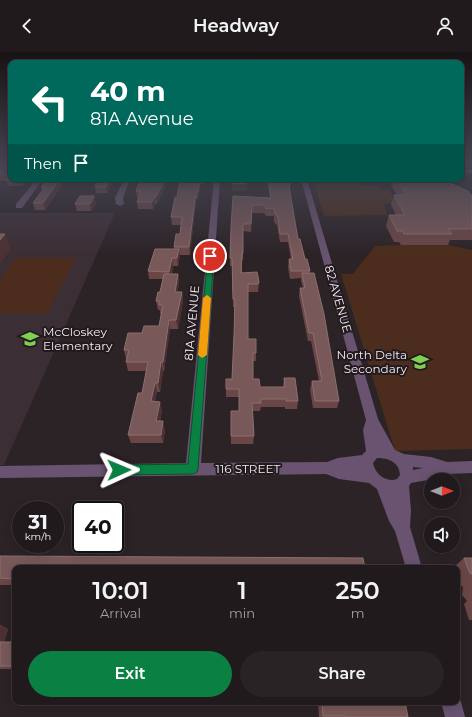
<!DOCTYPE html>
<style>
:root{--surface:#211a1d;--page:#292326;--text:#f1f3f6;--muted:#a2a1a4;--line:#3e383b;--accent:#0b8043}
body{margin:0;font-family:Montserrat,sans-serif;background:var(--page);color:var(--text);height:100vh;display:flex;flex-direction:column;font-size:15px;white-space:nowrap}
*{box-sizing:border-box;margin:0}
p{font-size:13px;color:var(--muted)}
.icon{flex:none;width:22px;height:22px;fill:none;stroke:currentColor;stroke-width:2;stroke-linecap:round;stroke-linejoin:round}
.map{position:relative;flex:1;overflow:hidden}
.side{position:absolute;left:12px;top:513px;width:448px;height:140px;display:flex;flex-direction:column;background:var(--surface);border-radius:8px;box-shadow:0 2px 10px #0003,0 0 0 1px var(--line)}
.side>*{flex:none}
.hud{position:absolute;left:8px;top:8px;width:456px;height:122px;border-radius:8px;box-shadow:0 2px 10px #0003,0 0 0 1px var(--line);background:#00695c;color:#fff;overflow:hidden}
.needle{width:26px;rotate:90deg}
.controls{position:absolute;left:424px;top:421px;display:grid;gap:8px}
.controls a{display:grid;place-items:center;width:36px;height:36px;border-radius:50%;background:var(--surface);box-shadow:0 2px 10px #0003,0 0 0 1px var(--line);font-size:20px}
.speed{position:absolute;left:12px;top:449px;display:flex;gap:8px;font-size:20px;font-weight:700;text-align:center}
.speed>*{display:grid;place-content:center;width:52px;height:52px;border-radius:50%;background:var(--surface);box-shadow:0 2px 10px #0003,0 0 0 1px var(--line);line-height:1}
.speed small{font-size:10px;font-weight:400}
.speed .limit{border:2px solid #111;border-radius:6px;background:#fff;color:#111}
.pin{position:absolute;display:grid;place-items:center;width:34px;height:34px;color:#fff;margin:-17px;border:2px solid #fff;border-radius:50%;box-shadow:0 1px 4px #0007}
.me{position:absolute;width:44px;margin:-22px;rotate:89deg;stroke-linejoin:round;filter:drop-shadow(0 0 3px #0008)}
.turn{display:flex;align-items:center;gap:14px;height:84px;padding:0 16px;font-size:18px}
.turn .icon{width:52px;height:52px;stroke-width:2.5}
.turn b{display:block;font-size:28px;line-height:34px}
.then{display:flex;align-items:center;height:38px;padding:0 16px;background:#0003;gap:8px;font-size:15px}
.eta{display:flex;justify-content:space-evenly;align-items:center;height:68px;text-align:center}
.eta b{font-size:24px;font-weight:600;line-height:28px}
.primary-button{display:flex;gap:8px;margin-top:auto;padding:8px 16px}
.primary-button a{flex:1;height:46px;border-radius:24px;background:var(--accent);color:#fff;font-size:16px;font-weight:600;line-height:46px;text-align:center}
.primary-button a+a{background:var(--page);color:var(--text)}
header{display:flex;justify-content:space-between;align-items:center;height:52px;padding:0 16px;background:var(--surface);font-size:18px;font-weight:600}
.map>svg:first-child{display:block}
</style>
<header><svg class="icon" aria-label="back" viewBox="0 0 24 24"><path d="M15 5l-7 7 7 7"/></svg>Headway<svg class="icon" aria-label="person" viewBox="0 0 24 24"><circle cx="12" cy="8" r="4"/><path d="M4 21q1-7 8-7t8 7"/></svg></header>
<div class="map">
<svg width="472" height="665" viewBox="0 0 472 665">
<rect width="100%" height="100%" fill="#2c2327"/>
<path fill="#3c2e35" d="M0,161h115l-111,252h-4z"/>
<path fill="#4c2c1c" d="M313,127h43l3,6h21l2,5h7l8,14h-13l3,11 -63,1z
M401,193h47l24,5v199l-77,2 -54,-177h12l22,-28z
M16,206h60l-29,56h-47v-34z"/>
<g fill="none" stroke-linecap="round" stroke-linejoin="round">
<path fill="#695370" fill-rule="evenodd" d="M461,117h11v4h-11z
M37,127h6l-21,29h-6v-4z
M124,127h6l-7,19 1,6 -4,2 -4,-2 -1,-6z
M214,127h6l-19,284 126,-1 11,-4 24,-3 4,-4 -3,-21 3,-10 -65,-241h6l71,240 17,31 9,4 27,3 16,5 25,-1v12l-25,1 -13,5 -23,4 -2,3 2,25 -1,16 12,41h-16l-11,-37 -6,-10 -12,-32 -8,-6 -30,-4 -13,-5 -326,4v-12l186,-3zM377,406c12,0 22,4 23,17l-3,4c-11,4 -22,-5 -24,-16zM413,415l10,1 -10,2z
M457,642l4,8 4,15h-20l-4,-15h16z"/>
</g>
<path fill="#6b4647" d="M0,110h11l18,17 -6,7h-15l-2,-5h-6z
M461,110h6v2h-6z
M47,127h71v1h-4l-7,13h-11l-1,-6 3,-8 -33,2 -20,29h-10l-2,-7 9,-13 -1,-3z
M140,127h29l-12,25h-2l-2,5h-15l-1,-7 2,-4h-2l-1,-7z
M178,127h26v5h-4l-2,15h-2l-6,56h-10l-2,11h-5l-1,8h6l1,9 -2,9h5l1,9 -5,28h-8l-6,42h-1l-3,21h-3l-2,9 7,9 -2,11 5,9 -2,13h-32l-3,-8 14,-42 4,-22h-18l-2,-9v-3l-2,-9 18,-17 17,-7 2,-12h-1v-4h-2l-2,-9 4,-9 3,-13h-14l-1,-8 26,-22v-2l6,-13 1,-9h-9l-1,-8 6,-20 2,-12z
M268,127l22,7v5l8,48 7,20 5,12 -1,2 30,128 -2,7h-24l-3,-19 2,-8h7l-8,-40h-3l-9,-45 1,-8h3l-2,-7v-3l-11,1 -2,-12 1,-8h2l-3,-17h-8l-3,-17 -3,-3v-6h-8l-2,-3h-12l-1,19 -8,-1v29h-1v13l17,9 -1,10h-10v47l8,14v8h-3v18l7,8h23l1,-9 14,23 -1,8h-12v-2h-24l-1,4h-7l1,25 -1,8h-22v-33h8v-14h-13v-8l6,-10 2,-44v-28h-1l-1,-41h-2v-8l3,-62 37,2 -2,-13z
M389,127h55l1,2 27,15v44h-22l-2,5h-47l-2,-3h-5l-8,-16 3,-11h7l-5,-10 3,-10h3l-8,-14z
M94,144l2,7 -5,8h-14l-2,-7z
M0,504l15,12v17h-15z
M464,506h8v62h-3l-5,-16 3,-3 -5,-6 1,-8 -6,-4v-15h-4z
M0,573l8,4 -4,13h11v27h-15z
M318,650h87l3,15h-89z"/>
<path fill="#4c3133" d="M20,127h9l-6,7z
M60,127h5v2l-20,29 -2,-7z
M110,127h4v1l-7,13 -1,-6z
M165,127h4l-12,25 -1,-7z
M200,127v5l-2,15v-7z
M247,131v7l-15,1v-7z
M196,140v7l-6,56 -1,-8z
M94,144l2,7 -5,8 -1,-7z
M154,145l1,7 -2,5 -1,-7z
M5,182l6,15 -11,15v-24z
M179,197l1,7 -2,10 -1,-8z
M172,206l1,8 -3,13 -1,-7z
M178,222l1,9 -3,18 -1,-9z
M182,240l1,9 -5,28 -2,-9z
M169,268l1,9 -6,42 -1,-9z
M161,310l2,9 -3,21 -2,-9z
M155,331l2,9 -4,18 -2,-9z
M160,350l2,8 -3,20 -3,-9z
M163,369l2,9 -2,13 -2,-8z
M1,573l7,4 -5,17 -3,-2v-16z"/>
<path fill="#795859" stroke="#8c6f70" d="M10,110h1v17h10h-1l-14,1 3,-4h-3l1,-2h-7v-7h10z
M47,127h13l-17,24h-10l12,-16h-4z
M98,127h12l-4,8h-11z
M140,127h25l-9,18h-2l-2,5h-15l4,-11h-5z
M180,127h20l-2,13h-2l-7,55h-15l2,-13h4l2,-17h-11l4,-20h2z
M232,127h15v4l-15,1z
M268,127h22v7h-1l9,53h2l5,20h2l3,12h-19l-2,-12h4l-5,-25h-8l-2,-17 -3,-3 -1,-6 -8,1 -1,-4h-13l-1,19h-8v29h-1l-1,20 16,-1 2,10 -1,2h-10v55h8v14h-3v26h6l1,8h25l-1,-9h11l3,23h-12v-2h-25v4h-9l2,33h-23v-25h8v-22h-13v-10h6l2,-44 1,-36h-2l-1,-41h-2l1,-31 2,-31 38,2z
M396,127h48l1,2 23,10 4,5v33h-24l4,5h-48l-1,-3h-6l-8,-16h16l-11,-20h12z
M80,144h14l-4,8h-15z
M0,182h5l-5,6z
M155,197h24l-2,9h-5l-3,14 -21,-1z
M302,221h12l10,41 15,87h-24l-3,-20h10l-9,-48h-4l-9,-45h5z
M164,222h14l-3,18h7l-6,28h-7l-6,42h-2l-3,21h-3l-4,18 9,1 -4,19h7l-2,14h-33l10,-42h4l6,-31h-22l3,-12h-5l4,-17h14l2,-7h15l4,-21h-4v-4h-3l2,-9h2z
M0,504l363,2 2,10h-350v11l-15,-1z
M464,506h8v16l-2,-1z
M0,590h15v24h-15z
M322,650h83l3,15h-63v-1h-22z"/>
<linearGradient id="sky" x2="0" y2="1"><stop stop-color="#181315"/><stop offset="0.54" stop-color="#454552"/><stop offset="1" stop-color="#454552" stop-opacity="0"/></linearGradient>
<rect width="472" height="203" fill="url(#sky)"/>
<path fill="#0b8043" stroke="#07532c" d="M208,203l6,1 -16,213 -1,3 -4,2 -74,1 -4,-1 -2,-4 2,-3 4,-2 69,-1z"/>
<path fill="#f59e0b" d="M207,243l4,3 -4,57 -5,3 -4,-3 5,-57z"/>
<defs>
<g id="school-bare" transform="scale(1.38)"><path d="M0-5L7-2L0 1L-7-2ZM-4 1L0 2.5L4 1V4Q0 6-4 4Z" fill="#7fd052" stroke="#221a1e" stroke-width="2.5" paint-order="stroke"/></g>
</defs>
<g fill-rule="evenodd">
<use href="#school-bare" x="30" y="287"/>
<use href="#school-bare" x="420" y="310"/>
</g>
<g text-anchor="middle" stroke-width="4" stroke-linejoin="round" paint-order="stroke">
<g font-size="12" fill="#f1ebed" stroke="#221a1e">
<text transform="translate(338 247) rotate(74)" y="4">82 AVENUE</text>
<text transform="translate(192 271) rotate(-85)" y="4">81A AVENUE</text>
<text x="248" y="421">116 STREET</text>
</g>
<g font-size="12" fill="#f1ebed" stroke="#221a1e" text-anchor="start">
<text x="43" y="284">McCloskey<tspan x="43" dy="14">Elementary</tspan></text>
<text x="407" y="307" text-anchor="end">North Delta<tspan x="407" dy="14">Secondary</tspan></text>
</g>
</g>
</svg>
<div class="controls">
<a><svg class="needle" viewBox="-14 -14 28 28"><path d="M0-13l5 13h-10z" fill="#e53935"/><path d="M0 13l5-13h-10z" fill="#a2a1a4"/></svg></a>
<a><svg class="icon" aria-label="sound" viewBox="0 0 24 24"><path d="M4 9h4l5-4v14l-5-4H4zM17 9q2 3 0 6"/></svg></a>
</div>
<div class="speed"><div>31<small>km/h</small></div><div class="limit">40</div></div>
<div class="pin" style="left:210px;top:204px;background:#d93025"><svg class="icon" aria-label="arrive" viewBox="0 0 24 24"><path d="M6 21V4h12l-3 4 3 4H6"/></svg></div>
<svg class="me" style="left:119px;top:418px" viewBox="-20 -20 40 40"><path d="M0-17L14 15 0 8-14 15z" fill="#0b8043" stroke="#fff" stroke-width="4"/></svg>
<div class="hud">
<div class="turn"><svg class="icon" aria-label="left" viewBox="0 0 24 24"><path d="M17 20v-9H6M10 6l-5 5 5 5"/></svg><div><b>40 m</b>81A Avenue</div></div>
<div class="then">Then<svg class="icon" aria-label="arrive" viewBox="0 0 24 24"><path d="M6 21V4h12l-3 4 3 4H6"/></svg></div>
</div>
<section class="side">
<div class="eta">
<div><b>10:01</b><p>Arrival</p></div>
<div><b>1</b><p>min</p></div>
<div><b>250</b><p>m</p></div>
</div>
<div class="primary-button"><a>Exit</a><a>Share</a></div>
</section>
</div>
